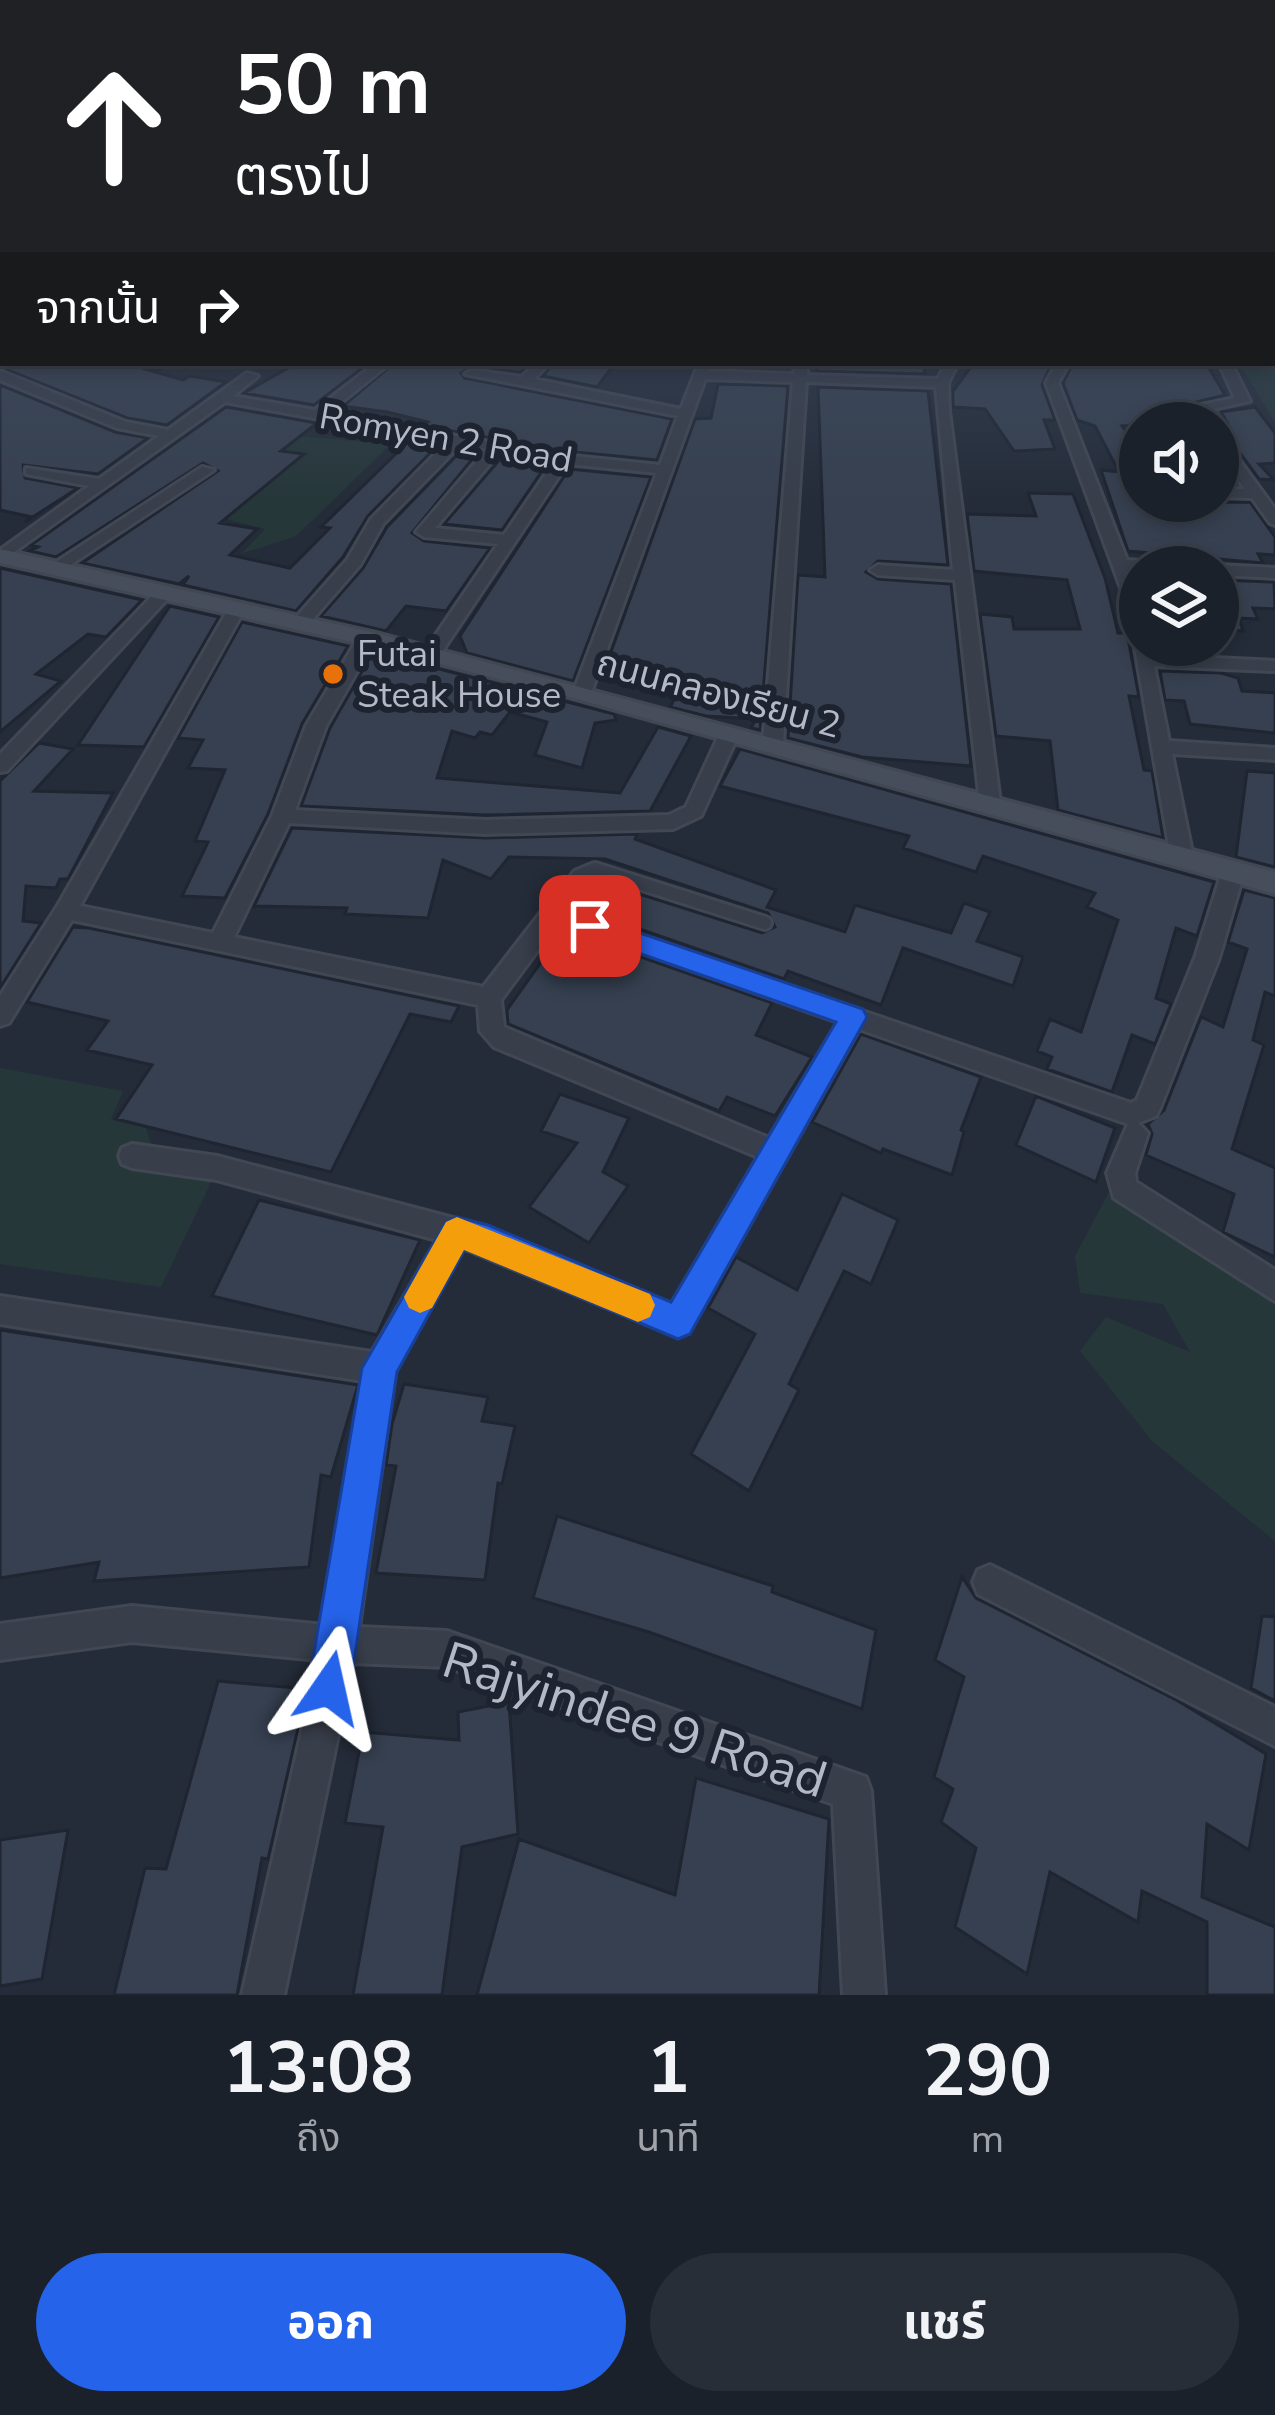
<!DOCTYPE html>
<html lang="th">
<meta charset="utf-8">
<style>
:root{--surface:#1b212b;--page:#282e37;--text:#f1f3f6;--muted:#a0a3a9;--line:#393e47;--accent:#2563eb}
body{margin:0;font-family:"Nunito Sans","Noto Sans Thai",sans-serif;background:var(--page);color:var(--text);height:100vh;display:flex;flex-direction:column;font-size:45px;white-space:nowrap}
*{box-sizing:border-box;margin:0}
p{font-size:39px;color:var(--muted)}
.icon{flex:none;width:66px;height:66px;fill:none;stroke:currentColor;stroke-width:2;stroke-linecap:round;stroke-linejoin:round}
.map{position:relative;height:1995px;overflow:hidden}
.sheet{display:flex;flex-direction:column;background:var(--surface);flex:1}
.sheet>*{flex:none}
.hud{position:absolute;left:0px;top:0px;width:1275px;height:366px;box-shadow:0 6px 18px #0003,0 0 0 3px var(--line);background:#202124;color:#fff;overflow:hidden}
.fabs{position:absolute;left:1119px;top:402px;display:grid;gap:24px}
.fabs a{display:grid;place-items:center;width:120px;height:120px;border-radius:50%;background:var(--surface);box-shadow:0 6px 18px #0003,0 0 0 3px var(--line);font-size:60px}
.pin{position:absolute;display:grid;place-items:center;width:102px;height:102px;color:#fff;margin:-51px;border-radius:24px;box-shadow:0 6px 18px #0006}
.me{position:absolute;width:132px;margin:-66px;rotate:11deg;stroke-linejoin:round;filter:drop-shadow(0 0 9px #0008)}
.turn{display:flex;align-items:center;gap:42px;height:252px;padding:0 36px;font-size:54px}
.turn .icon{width:156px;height:156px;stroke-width:2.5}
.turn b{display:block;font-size:84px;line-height:102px}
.then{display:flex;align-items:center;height:114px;padding:0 36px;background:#0003;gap:24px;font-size:45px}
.eta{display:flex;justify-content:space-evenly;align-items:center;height:204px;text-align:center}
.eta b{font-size:72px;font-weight:700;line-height:84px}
.action{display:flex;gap:24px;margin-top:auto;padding:24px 36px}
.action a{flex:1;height:138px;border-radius:72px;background:var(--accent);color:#fff;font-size:48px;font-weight:700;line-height:138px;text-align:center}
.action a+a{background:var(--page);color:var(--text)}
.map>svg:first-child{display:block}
</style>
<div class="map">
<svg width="1275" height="1995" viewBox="0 0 1275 1995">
<rect width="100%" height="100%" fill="#242c39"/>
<path fill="#26373a" d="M1272,284h3v139l-36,-60h33z
M275,434l116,10 -95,92 -55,18 24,-25 -96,-25z
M0,1068l123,23 -12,28 35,9 8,25 60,23 -53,111 -161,-23z
M1109,1192l166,108v241l-122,-99 -73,-91 26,-34 84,35 -27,-48 -83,-11 -5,-37z"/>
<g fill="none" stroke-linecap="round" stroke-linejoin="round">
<path fill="#182336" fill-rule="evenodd" d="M3,349v10l-3,1v-10z
M120,363h69l-44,11z"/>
</g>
<path fill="#364050" stroke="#1f2531" stroke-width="3" d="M0,363h124l59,17 7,-4 36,6 -59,43 -40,-7 -127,-51z
M297,363l23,2 49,-2 -55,42 -70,-12z
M394,363h136l-10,9 -48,-6 -11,7 3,5 208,41 -15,41 -93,-9 -140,-25 4,-4 -41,-10 -44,-6z
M553,363h62l-18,24 -54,-11z
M817,363h107l1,11 -108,-3z
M974,363h78l-10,22 13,35h-11l11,29 -41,2 -29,-42 -32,-2v-16z
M1073,363h133l19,32 -32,8 15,20 -86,3 5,7 -2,13 15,5v52l110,-1 25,35v18l-17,-1 5,9 -135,-12 -27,-81 18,2 -24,-46 -18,-6 -14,-37z
M718,384l70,2 -28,344 -9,-2 5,-9 -50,-3 -36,-9 7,-12 -74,-21 92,-255 16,-1z
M0,385l115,47 33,6 -50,36 -75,-9 2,13 53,10 -53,34 7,-5 -32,-7z
M818,387l110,4 20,174 -70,-4 -12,11 12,7 73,5 20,182 -109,-9 -74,-19 10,-163 27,2z
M226,407l91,16 -36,28 23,3 -84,69 37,6 -27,26 60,13 40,-40 -9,-1 89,-87 28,5 -70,71 -25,41 -47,54 -113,-26 6,-9 -10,8 -97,-21 136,-92 -15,-8 -147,94 -26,-6 8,-4 -7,-2z
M1255,407l20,26v30l-16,1 15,16 -15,-1 -32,-44 -9,-2 10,-9 -7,-12z
M462,450l16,2 -66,81 12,8 66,7 -44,63 -40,-5 -20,25 -65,-15 42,-48 24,-41z
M502,457l44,8 -44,65 -58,-6z
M569,469l82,8 -78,204 -106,-28 -7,-17z
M1028,493l45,1 32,84 13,55h9l12,64 -10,-1 15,74 8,1 11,67 -105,-28 -8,-69 -54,-5 -16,-122 32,3 2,12h66l-13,-49 -93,-9 -7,-57 69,2z
M0,568l142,32 -36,37 -18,-3 -52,40 25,7 -61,51z
M1218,580l56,2 1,27 -22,-1 5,11 -19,-1 4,13 -25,-2z
M170,606l49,11 -75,130 -66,-2z
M242,622l106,24 -46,78 -34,90 -43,84 -43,-2 26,-54 -13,-1 30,-71 -37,-2 15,-28 -25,-2z
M373,652l241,62 2,6 -21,3 -13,45 -47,-13 12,-33 -37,-10 -18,23 -12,-3 -5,6 -23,-7 -15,47 183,15 38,-66 33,9 -41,75 -165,4 -184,-9 29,-78z
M1160,671l61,2 17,5 4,13 33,2v40l-85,-9 -6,-23 -19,-1z
M39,743l34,6 -39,42 79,2 -45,86h-8l-4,9 -30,-2 -3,35 18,2 -41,65v-207z
M740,749l474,133 -17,54 -21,-8 -20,70 15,6 -16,40 -23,-9 -20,57 -65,-23 5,-12 -15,-6 13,-32 31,13 37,-112 -31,-13 8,-14 -112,-37 -7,16 -73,-24 6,-12 -189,-50z
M1247,771l28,2v94l-39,-10z
M292,828l193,10 152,-4 -2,5 141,51 -9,17 78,25 10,-27 96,28 13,-30 26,9 -13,29 46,16 -10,29 -110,-38 -22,57 -93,-34 -4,8 -211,-73 22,-26 167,53 13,-6 -7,-14 -163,-54 -96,-2 -18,22 -48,-19 -15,58 -83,-4 2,-6 -93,-2z
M1244,890l31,8v98l-10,-4 -12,48 11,5 -32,104 43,19v89l-52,-25 11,-38 -88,-39 6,-21 -4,-10 16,-14 37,-93 22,10 24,-78 -19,-7z
M73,927l16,1 370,78 -8,16 -41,-8 -79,158 -215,-53 36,-54 -65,-15 21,-29 -81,-19z
M564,930l208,73 -16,32 56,22 -37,59 -48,-19 -8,14 -211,-87 -1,-14z
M861,1034l120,43 -20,53 3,2 -12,43 -69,-26 -2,4 -69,-31z
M560,1094l69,24 -26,54 25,14 -39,57 -60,-36 48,-64 -36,-12z
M1036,1096l79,32 -19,54 -80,-37z
M842,1194l56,26 -27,64 -27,-13 -55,113 10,6 -50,101 -58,-37 64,-120 -47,-26 28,-51 61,33z
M259,1200l161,40 -43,95 -165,-39z
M0,1330l358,55 -27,92 -10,-2 -12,92 -215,14 5,-19 -99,16z
M404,1384l84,13 -6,24 33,5 -13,58 -4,-1 -13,97 -109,-7 20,-107 -10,-1 6,-41z
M557,1516l216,70 -1,6 104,38 -14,79 -213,-77 -116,-34z
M962,1577l14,21 202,103 88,53 -17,96 -42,-26 -5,73 73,30v68h-68v-73l-65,-31 -4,31 -88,-50 -23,102 -72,-47 21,-79 -35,-26 12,-33 -19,-12 30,-100 -29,-17z
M1262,1616l13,1v84l-24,-13z
M218,1681l89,8 -39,170 -6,-1 -25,137h-123l31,-127 21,1z
M509,1702l9,132 -56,13 -20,148h-89l30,-168 -38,-4 18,-91 96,8 -1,-28z
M696,1778l133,41 -10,176h-342l42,-156 156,56z
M68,1830l-26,149 -42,7v-146z"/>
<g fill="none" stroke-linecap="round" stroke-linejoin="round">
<g stroke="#414753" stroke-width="18">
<path id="lane" d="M553,913l25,-37 17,-7 170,54"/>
</g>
<g stroke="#414753" stroke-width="6">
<path id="street" d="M0,223h3v4h-3z
M1272,227h3v6h-3z
M3,245v6l-3,1v-6z
M1275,255v11l-3,1v-11z
M0,278h3l-3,7z
M376,363h14l-62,50 235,42 97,10 18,-49 -213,-42 6,-4 51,7 14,-14h13l-15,16 147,30 18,-46h12l-3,8 86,3 1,-11h12v12l131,4 8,-16h12l-10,20 1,28 51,391 -3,5h-14l-3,-5 -25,-222 -77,-5 -8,-5 8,-5 75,5 -17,-183 -130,-5 -23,362 -10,6 -10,-6 30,-362 -88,-3 -114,314 -9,6 -9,-6 84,-220 -90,-9 -130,195 -6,1 -9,-5 76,-111 -74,-7 -8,-5 71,-83 -27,-4 -77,79 -23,41 -54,62 -6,1 -9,-5 56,-63 24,-41 76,-77 -222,-40 -225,160v-12l89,-64 -63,-12v-6l73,11 60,-43 -42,-8 -117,-48v-9l126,51 42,8 79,-57 11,3 -25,20 82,14zM500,452l54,10 -50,73 -69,-7z
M1057,363h12l-11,20 69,177 31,2 8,5 -36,3 10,29v46h10l2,10 123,6v10l-121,-5 15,75 106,7v12l-103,-6 21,103 -11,8 -11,-8 -37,-215 -12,-51 -76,-208z
M1219,363h12l19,38 -37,8 11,14 -6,4 -21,-21 38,-8z
M1133,436h7v8l-12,-1v-6z
M1218,437l5,1 52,71v16l-5,-2 -18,-25 -34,-1v-8h27l-27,-38z
M202,467l12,3 -153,101 -14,-3z
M1218,565l57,3v10l-57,-3v-8h-6z
M157,591l14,4 -164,176 -7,1v-18z
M236,605l8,5 -164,296 133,27 59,-117 34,-90 52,-88 9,-5 9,5 -50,88 -31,84 190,10 184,-5 17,-8 36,-78 7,-2 10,6 -38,83 -28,13 -188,5 -196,-11 -55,114 249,50 62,-80 8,-2 578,198 6,-3 58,-142 27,-86 11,-8 11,8 -25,86 -59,150 -4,8 -18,7 10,10 -13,40 1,9 139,88v31l-161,-103 -7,-25 21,-49 -269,-95 -170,303 -11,5 -215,-89 -68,124 -36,255 88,4 419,146 5,14 14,204h-42l-10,-191 -386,-137 -94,-4 -69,332h-42l76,-335 -186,-18 -132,18v-36l132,-18 192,19 39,-244 -363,-57v-28l372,56 65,-112 -220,-60 -85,-12 -10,-4 -3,-8 3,-8 10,-4 85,12 240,63 214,86 87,-148 -264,-110 -14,-16 -2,-26 -406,-85 -63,103 -9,3v-30l58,-91 170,-295zM558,923l280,99 -69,116 -265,-111 -3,-27z
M990,1565l285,142v39l-297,-152 -5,-12 5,-12z"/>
</g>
<g stroke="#414753" stroke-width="6">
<path id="secondary" d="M3,341v10l-3,1v-10z
M0,549l376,84 899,239v22l-702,-196 -208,-53 -365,-82z"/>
</g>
<use href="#lane" stroke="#383e4a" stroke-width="12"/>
<use href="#street" fill="#383e4a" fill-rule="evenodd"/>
<use href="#secondary" fill="#464e5c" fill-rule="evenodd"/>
</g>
<linearGradient id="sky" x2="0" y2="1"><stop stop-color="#14181f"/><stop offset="0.44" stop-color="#3f4b5f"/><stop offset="1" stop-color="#3f4b5f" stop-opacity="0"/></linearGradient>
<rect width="1275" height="503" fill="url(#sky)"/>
<path fill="#2563eb" stroke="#184099" stroke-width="3" d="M590,916l273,93 4,8 -177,317 -12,5 -213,-90 -68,123 -47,316 -6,14 -15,7 -15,-7 -6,-14 54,-320 84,-146 11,-5 31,8 183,77 165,-280 -255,-89 -4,-7 4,-7z"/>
<path fill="#f59e0b" d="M457,1217l193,77 5,11 -5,12 -12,5 -174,-72 -32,58 -12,5 -11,-5 -5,-11 42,-75z"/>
<circle fill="#e8710a" stroke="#1d232f" stroke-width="4.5" cx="333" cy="674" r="12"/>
<g text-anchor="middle" stroke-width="12" stroke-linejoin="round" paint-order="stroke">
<g font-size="36" fill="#b3b9c6" stroke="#1d232f">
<text transform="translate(446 437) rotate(10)" y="13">Romyen 2 Road</text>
<text transform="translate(719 693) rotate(15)" y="13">ถนนคลองเรียน 2</text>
</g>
<g font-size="36" fill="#b3b9c6" stroke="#1d232f" text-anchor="start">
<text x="357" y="666">Futai<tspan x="357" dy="41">Steak House</tspan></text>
</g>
<g font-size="51" fill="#b3b9c6" stroke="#1d232f">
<text transform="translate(635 1719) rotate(18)" y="18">Rajyindee 9 Road</text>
</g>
</g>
</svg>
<div class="fabs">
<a><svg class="icon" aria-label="sound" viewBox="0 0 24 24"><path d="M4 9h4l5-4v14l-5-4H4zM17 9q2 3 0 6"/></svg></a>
<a><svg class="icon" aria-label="layers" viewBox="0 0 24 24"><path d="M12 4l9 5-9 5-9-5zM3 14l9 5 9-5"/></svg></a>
</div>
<div class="pin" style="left:590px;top:926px;background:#d93025"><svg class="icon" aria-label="arrive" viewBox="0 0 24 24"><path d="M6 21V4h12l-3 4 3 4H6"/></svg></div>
<svg class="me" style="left:329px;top:1688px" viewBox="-20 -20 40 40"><path d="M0-17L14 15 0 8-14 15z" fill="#2563eb" stroke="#fff" stroke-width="4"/></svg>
<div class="hud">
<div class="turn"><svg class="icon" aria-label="ahead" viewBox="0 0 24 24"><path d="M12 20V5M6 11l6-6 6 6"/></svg><div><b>50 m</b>ตรงไป</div></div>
<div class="then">จากนั้น<svg class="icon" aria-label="right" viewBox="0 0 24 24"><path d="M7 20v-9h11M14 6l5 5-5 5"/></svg></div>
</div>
</div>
<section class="sheet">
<div class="eta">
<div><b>13:08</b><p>ถึง</p></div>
<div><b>1</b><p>นาที</p></div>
<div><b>290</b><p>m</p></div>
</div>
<div class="action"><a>ออก</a><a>แชร์</a></div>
</section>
